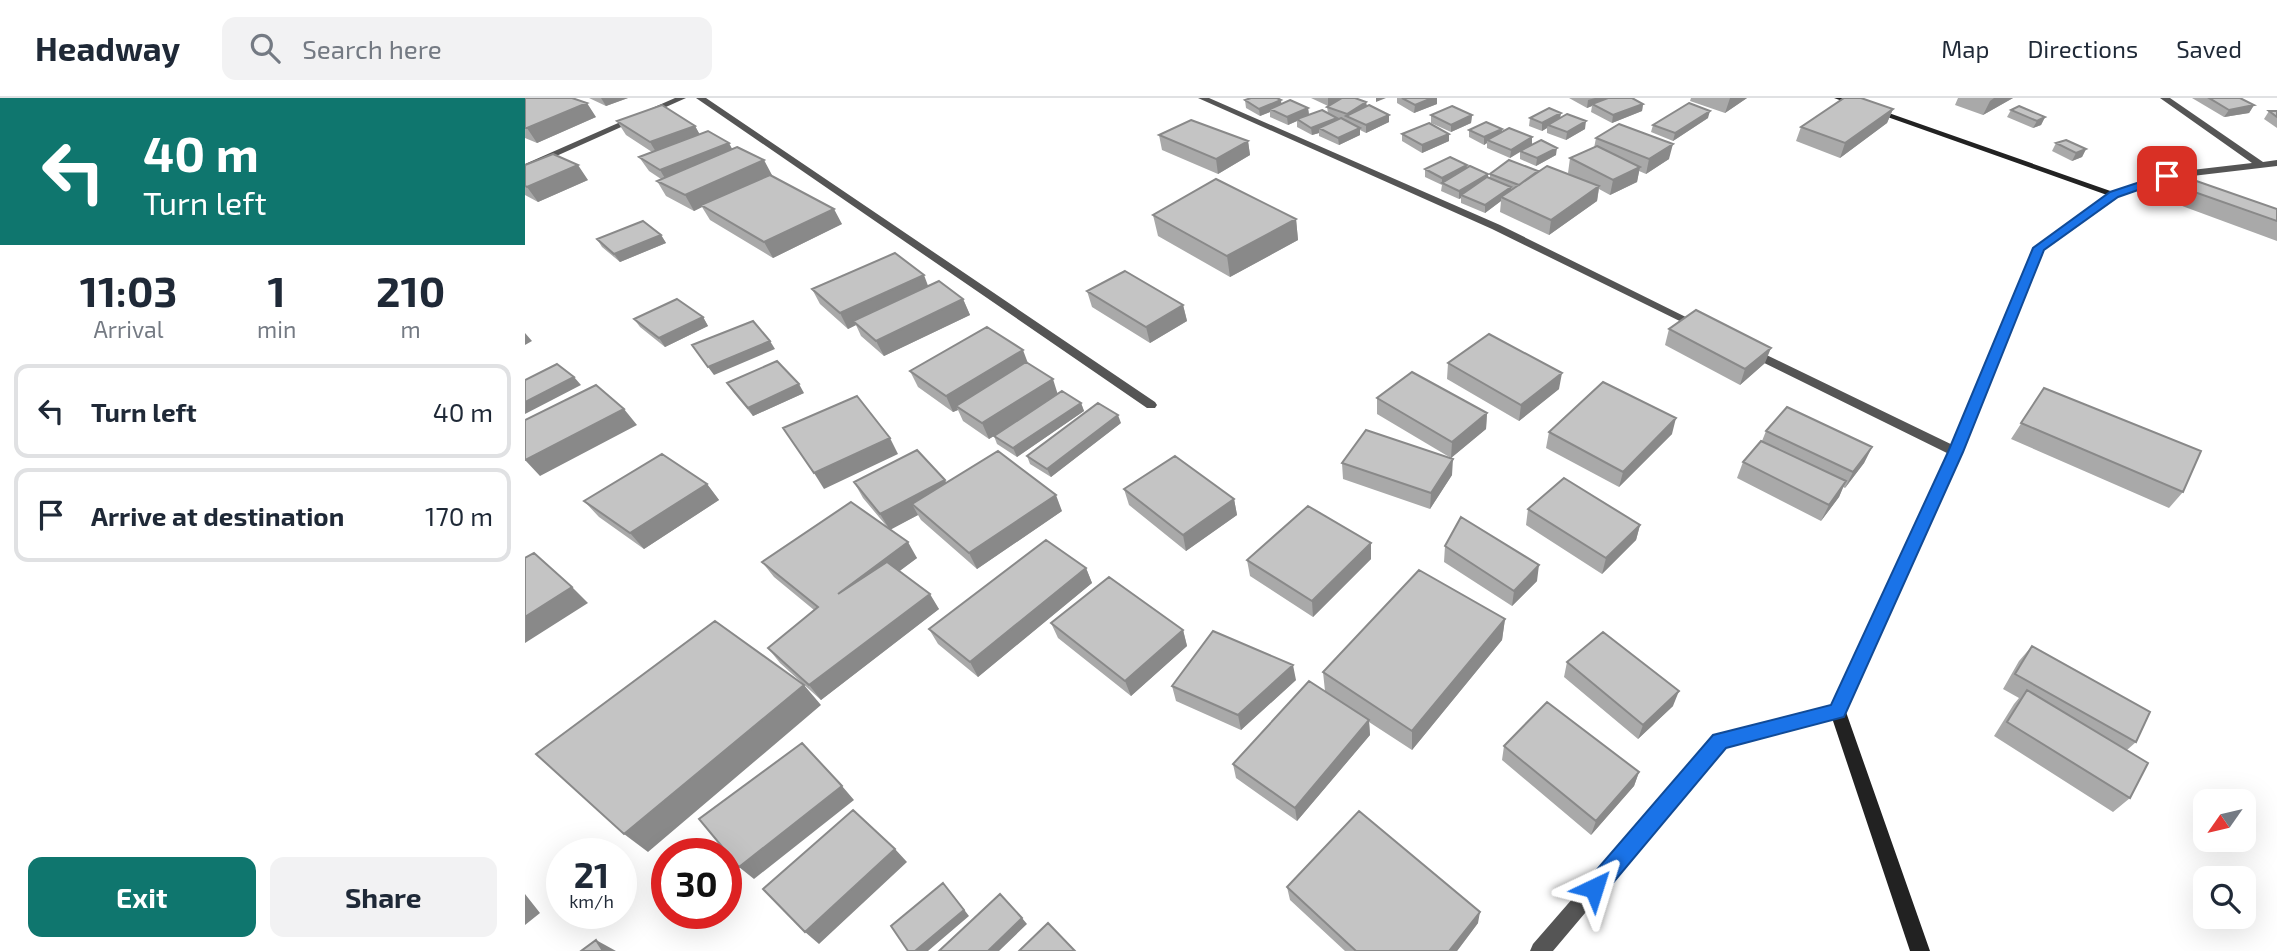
<!DOCTYPE html>
<style>
:root{--surface:#fff;--page:#f2f2f3;--text:#1f2937;--muted:#747a83;--line:#e0e1e3;--accent:#0f766e}
body{margin:0;font-family:"Exo 2",sans-serif;background:var(--page);color:var(--text);height:100vh;display:flex;flex-direction:column;font-size:26px;white-space:nowrap}
*{box-sizing:border-box;margin:0}
p{font-size:23px;color:var(--muted)}
.icon{flex:none;width:38px;height:38px;fill:none;stroke:currentColor;stroke-width:2;stroke-linecap:round;stroke-linejoin:round}
.map{position:relative;flex:1;overflow:hidden}
.drawer{display:flex;flex-direction:column;background:var(--surface);width:525px}
.drawer>*{flex:none}
.guide{background:#0f766e;color:#fff;overflow:hidden}
.needle{width:46px;rotate:236deg}
.tools{position:absolute;left:1668px;top:691px;display:grid;gap:14px}
.tools a{display:grid;place-items:center;width:63px;height:63px;border-radius:14px;background:var(--surface);box-shadow:0 7px 28px #0002;font-size:35px}
.speed{position:absolute;left:21px;top:740px;display:flex;gap:14px;font-size:35px;font-weight:700;text-align:center}
.speed>*{display:grid;place-content:center;width:91px;height:91px;border-radius:50%;background:var(--surface);box-shadow:0 7px 28px #0002;line-height:1}
.speed small{font-size:18px;font-weight:400}
.speed .limit{border:10px solid #d22;background:#fff;color:#111}
.pin{position:absolute;display:grid;place-items:center;width:60px;height:60px;color:#fff;margin:-30px;border-radius:14px;box-shadow:0 4px 10px #0006}
.me{position:absolute;width:77px;margin:-38px;rotate:41deg;stroke-linejoin:round;filter:drop-shadow(0 0 5px #0008)}
.turn{display:flex;align-items:center;gap:24px;height:147px;padding:0 28px;font-size:32px}
.turn .icon{width:91px;height:91px;stroke-width:2.5}
.turn b{display:block;font-size:49px;line-height:60px}
.eta{display:flex;justify-content:space-evenly;align-items:center;height:119px;text-align:center}
.eta b{font-size:42px;font-weight:700;line-height:49px}
.primary-button{display:flex;gap:14px;margin-top:auto;padding:14px 28px}
.primary-button a{flex:1;height:80px;border-radius:14px;background:var(--accent);color:#fff;font-size:28px;font-weight:700;line-height:80px;text-align:center}
.primary-button a+a{background:var(--page);color:var(--text)}
ul{padding:0;list-style:none}
li{display:flex;align-items:center;gap:21px;height:94px;margin:0 14px 10px;padding:0 14px;border:4px solid var(--line);border-radius:14px}
li div{flex:1}
li b{display:block;font-size:26px}
li em{font-style:normal}
header{display:flex;align-items:center;gap:42px;box-sizing:border-box;height:98px;padding:0 35px;background:var(--surface);border-bottom:2px solid var(--line)}
header strong{font-size:33px}
nav{display:flex;gap:38px;margin-inline-start:auto;font-size:24px}
.search{width:490px;height:63px;background:var(--page);display:flex;align-items:center;gap:18px;box-sizing:border-box;padding:0 24px;border-radius:14px;color:var(--muted);font-size:26px}
main{display:flex;flex:1;min-height:0}
.map>svg:first-child{display:block}
</style>
<header>
<strong>Headway</strong>
<div class="search"><svg class="icon" aria-label="search" viewBox="0 0 24 24"><circle cx="10" cy="10" r="6"/><path d="M15 15l6 6"/></svg>Search here</div>
<nav><a>Map</a><a>Directions</a><a>Saved</a></nav>
</header>
<main>
<section class="drawer">
<div class="guide">
<div class="turn"><svg class="icon" aria-label="left" viewBox="0 0 24 24"><path d="M17 20v-9H6M10 6l-5 5 5 5"/></svg><div><b>40 m</b>Turn left</div></div>
</div>
<div class="eta">
<div><b>11:03</b><p>Arrival</p></div>
<div><b>1</b><p>min</p></div>
<div><b>210</b><p>m</p></div>
</div>
<ul>
<li><svg class="icon" aria-label="left" viewBox="0 0 24 24"><path d="M17 20v-9H6M10 6l-5 5 5 5"/></svg><div><b>Turn left</b></div><em>40 m</em></li>
<li><svg class="icon" aria-label="arrive" viewBox="0 0 24 24"><path d="M6 21V4h12l-3 4 3 4H6"/></svg><div><b>Arrive at destination</b></div><em>170 m</em></li>
</ul>
<div class="primary-button"><a>Exit</a><a>Share</a></div>
</section>
<div class="map">
<svg width="1752" height="853" viewBox="0 0 1752 853">
<rect width="100%" height="100%" fill="#fff"/>
<g fill="none" stroke-linecap="round" stroke-linejoin="round">
<path fill="#555" fill-rule="evenodd" d="M150,0h11l-161,72v-6z
M171,0h10l449,304 2,3 -2,3h-8z
M673,0h11l291,127 206,102 -6,3 -4,-1 -204,-100z
M1635,0h10l93,64 14,-2v6l-110,13 -50,17h-6v-4l55,-19 86,-10z
M1225,249l211,102 2,3 -2,3h-10l-205,-101v-6z
M1313,607l6,2 2,5 -2,5 -119,30 -172,204h-23l3,-7 181,-208z"/>
<path fill="#222" fill-rule="evenodd" d="M1309,0h12l273,96 -75,56 -81,202 -117,260 84,239h-20l-80,-239 119,-260 85,-204 73,-53z"/>
</g>
<path fill="#a9a9a9" d="M0,0l71,19 -59,26 -12,-5z
M64,0h39l-22,8z
M786,0h44l11,4 1,4 22,16 -23,11 -6,-3v5l-21,10 -20,-9v-3l-7,2 -15,-8v-6l-9,4 -18,-8v-5l-10,4 -14,-8 -1,-8 63,8 1,7 19,-2 -1,-6 1,-1z
M872,0h40v6l-23,9 -17,-10z
M1044,0h63l11,6 -1,7 -30,12 -21,-11 1,-6 -5,2z
M1166,0h56l-22,15 -35,-12z
M1433,0h55l-30,17 -28,-10z
M1667,0h48l14,7 -5,8 -25,4z
M1368,11l-6,14 -47,35 -44,-17 5,-14z
M1486,12l34,7 -4,8 -8,3 -26,-11z
M1744,13h8v17l-13,-9z
M906,17h41l-1,8 -20,9 -20,-9z
M1005,20l55,11 -19,11 -19,-7v-5l-5,3 -13,-5z
M1183,20l-35,23 -22,-9 2,-7z
M92,23l78,5 4,8 33,15 110,75 -69,34 -63,-38 -8,-13 -8,4 -28,-15 -9,-15 4,-2 -12,-8 -10,-14 13,-5 -26,-17z
M977,31v3l30,5v8l-6,3 30,7 -20,11 -16,-7v-8l-10,7 -23,-10v-5l-3,2 -15,-8v-7z
M877,36l47,7 -27,12 -20,-12z
M634,37l89,6 2,14 -32,19 -56,-24z
M1071,40l73,21 -23,15 -7,-3 -2,11 -27,13 -11,-6 -2,12 -48,34 -49,-23 1,-11 -16,12 -24,-10v-5l-2,1 -18,-8 1,-6 -17,-8v-8l42,-1 23,10v-4l48,-3 -1,2 38,4 -7,-4 2,-15 24,-10z
M1531,45l30,6 -4,8 -10,4 -20,-10z
M0,67l63,15 -50,22 -13,-7z
M1657,78l95,33v32l-103,-38 -1,-12z
M628,117l143,4 2,21 -68,37 -72,-41z
M136,137l5,8 -46,19 -18,-15 -5,-8z
M403,188l35,13 7,16 -86,41 -23,-20 -5,-11 -8,4 -28,-25 -8,-15z
M562,193l96,14 4,16 -37,22 -58,-36z
M178,219l5,9 -43,21 -25,-20 -6,-8z
M1144,231l96,34 -25,22 -75,-40z
M503,265l30,31 23,9 3,8 -67,46 -20,-13 -3,-8 -5,3 -26,-18 -5,-11 -5,2 -35,-25 -8,-16z
M923,265l111,26 -40,32 -72,-42z
M202,285l77,10 -51,23 -20,-24z
M1519,290l139,104 -14,16 -158,-69z
M852,300l110,15 -1,16 -35,29 -74,-44z
M596,325l-70,54 -21,-13 -3,-8z
M1241,333l106,16 -8,16 -19,25 -2,-1 -4,10 -18,24 -84,-43 6,-16 19,-21z
M1024,334l123,2 -53,53 -73,-39z
M817,365l110,12 -22,34 -87,-30z
M329,384l92,1 116,28 -85,58 -56,-49 -3,-5 -28,14 27,29 -18,13 40,38 -118,91 -41,-37 -12,-15 46,-38 -40,-33 -12,-15 127,-33 -26,-31z
M182,386l12,16 -75,49 -45,-32 -15,-16z
M599,391l110,10 3,16 -51,36 -57,-46z
M1003,411l112,16 -4,15 -34,34 -76,-49z
M846,445v16l-58,58 -63,-41 -3,-16z
M920,448l92,35 -25,25 -68,-44z
M561,470l6,15 -114,94 -40,-33 -9,-15z
M980,521l-3,21 -90,110 -43,-28 1,13 -73,86 -61,-43 -3,-14 92,-73 -2,-19z
M526,525l132,7 4,16 -56,50 -73,-58z
M1507,548l104,96 -9,8 3,48 -17,14 -119,-76 20,-32 5,-6 -16,-9 16,-28z
M1042,564l106,44 -35,33 -74,-62z
M771,582l-55,50 -65,-29 -4,-15z
M979,648l135,26 -5,14 -43,49 -89,-75z
M762,789l191,36 -21,28h-112l-55,-51z"/>
<path fill="#898989" d="M76,0h27l-22,8z
M803,0h16l-16,8z
M851,0h10l-10,4z
M907,0h5v6l-23,9 1,-8z
M1070,0h15l-18,6v2l-5,2 1,-8z
M1205,0h17l-22,15z
M1469,0h19l-30,17 7,-14z
M756,2l1,8 -12,1v3l-10,4 -1,-7z
M841,4l1,7 -20,7v-2z
M62,5l9,14 -59,26 -10,-15z
M1118,6l-1,7 -30,12 1,-8z
M1729,7l-5,8 -25,4 5,-7z
M783,10l1,7 -12,4v2l-9,4 -1,-8z
M1368,11l-6,14 -47,35 5,-15z
M1185,13l-2,7 -35,23 2,-8z
M1036,15l-1,7 -12,5 -1,3 -5,3v-8z
M864,17v7l-23,11v-8z
M947,17l-1,8 -20,9v-7z
M1520,19l-4,8 -8,3 4,-7z
M812,20v8l-18,2v5l-7,2 -1,-7z
M1061,23l-1,8 -19,11 1,-8z
M170,28l8,14 -44,17 -9,-15z
M835,30v7l-21,10 -1,-7z
M977,31l-1,8 -14,3v3l-3,2v-8z
M924,36v7l-27,12v-8z
M1007,39v8l-22,13 1,-8z
M723,43l2,14 -32,19 -2,-15z
M204,45l8,15 -68,27 -9,-15z
M1148,46l-4,15 -23,15 3,-15z
M1032,50l-1,7 -20,11 1,-8z
M1561,51l-4,8 -10,4 4,-8z
M239,62l8,15 -71,30 1,2 -8,4 -9,-16z
M53,67l10,15 -50,22 -11,-15z
M942,67l-1,8 -24,10v-5z
M1115,69l-3,15 -27,13 3,-15z
M963,76v8l-27,13v3l-2,1v-8z
M1074,88l-2,15 -48,34 2,-15z
M986,89v7l-10,3v4l-16,12v-8z
M309,111l8,15 -69,34 -9,-16z
M771,121l2,21 -68,37 -3,-21z
M136,137l5,8 -46,19 -6,-8z
M399,177l6,16 -77,30 3,4 -8,4 -8,-16z
M438,201l7,16 -86,41 -8,-15z
M658,207l4,16 -37,22 -4,-16z
M178,219l5,9 -43,21 -6,-9z
M0,235l7,8 -7,4z
M245,243l5,8 -61,26 -6,-8z
M1246,250l-6,15 -25,22 5,-16z
M498,252l6,16 -73,40 2,4 -5,2 -7,-16z
M1037,275l-3,16 -40,32 2,-16z
M49,279l7,8 -56,29v-12z
M528,281l5,16 -69,44 -7,-16z
M274,286l5,9 -51,23 -5,-8z
M556,305l3,8 -67,46 -4,-9z
M99,311l13,16 -97,51 -15,-16z
M962,315l-1,16 -35,29 1,-16z
M593,317l3,8 -70,54 -4,-8z
M1151,320l-4,16 -53,53 4,-15z
M365,340l8,16 -74,35 -10,-16z
M1347,349l-8,16 -19,25 8,-16z
M928,361l-1,16 -22,34 1,-16z
M420,382l8,16 -41,8 6,11 -28,15 -10,-16z
M1321,383l-7,16 -18,24 8,-16z
M182,386l12,16 -75,49 -14,-16z
M531,397l6,16 -85,58 -8,-16z
M709,401l3,16 -51,36 -3,-16z
M1115,427l-4,15 -34,34 4,-16z
M383,444l9,16 -69,52 -10,-16z
M846,445v16l-58,58 -1,-16z
M1014,467l-2,16 -25,25 2,-15z
M561,470l6,15 -114,94 -8,-15z
M47,489l16,16 -63,40v-26z
M405,496l9,15 -118,91 -12,-15z
M980,521l-3,21 -90,110v-19z
M658,532l4,16 -56,50 -6,-15z
M768,567l3,15 -55,50 -3,-15z
M279,587l17,20 -173,147 -24,-18z
M1154,593l-6,15 -35,33 5,-14z
M844,622l1,15 -73,86 -2,-13z
M1114,674l-5,14 -43,49 5,-14z
M317,688l12,14 -100,79 -15,-12z
M370,751l12,13 -88,82 -14,-12z
M424,792l20,26 -41,35h-13z
M0,796l15,19 -15,12z
M955,814l-2,11 -21,28h-8z
M497,820l5,6 -28,27h-11z
M71,842l20,11h-13z"/>
<path fill="#c4c4c4" stroke="#898989" stroke-width="2" d="M0,0h47l15,5 -60,25h-2z
M726,0h26l4,2 -22,9 -14,-9z
M817,0h13l11,4 -19,12 -20,-7z
M877,0h30l-17,7z
M1083,0h24l11,6 -30,11 -21,-11z
M1319,0h17l32,11 -48,34 -44,-16z
M1684,0h31l14,7 -25,5z
M765,2l18,8 -21,9 -17,-8z
M1164,5l21,8 -35,22 -22,-8z
M137,7l33,21 -45,16 -33,-21z
M844,7l20,10 -23,10 -20,-9z
M927,8l20,9 -21,10 -20,-10z
M1494,8l26,11 -8,4 -26,-11z
M1024,10l12,5 -19,10 -12,-5z
M797,12l15,8 -26,10 -14,-9z
M1744,13h8v6z
M1042,16l19,7 -19,11 -19,-7z
M816,20l19,10 -22,10 -19,-10z
M666,22l57,21 -32,18 -57,-24z
M961,24l16,7 -18,8 -15,-7z
M904,25l20,11 -27,11 -20,-11z
M1094,26l54,20 -24,15 -53,-21z
M984,30l23,9 -21,13 -24,-10z
M183,33l21,12 -69,27 -21,-13z
M1016,42l16,8 -20,10 -17,-7z
M1541,42l20,9 -10,4 -20,-10z
M1072,48l43,21 -27,13 -43,-22z
M212,49l27,13 -79,35 -28,-14z
M28,56l25,11 -51,22 -2,-1v-21z
M925,59l17,8 -25,13 -17,-9z
M984,62l29,11 -19,14 -29,-11z
M945,68l18,8 -29,17 -17,-8z
M1022,68l52,20 -48,34 -50,-23z
M245,77l64,34 -70,33 -63,-37z
M1657,78l95,33v12l-94,-33z
M962,79l24,10 -26,18 -24,-10z
M691,81l80,40 -69,37 -74,-41z
M118,123l18,14 -47,19 -17,-15z
M370,155l29,22 -84,38 -28,-24z
M600,173l58,34 -37,22 -59,-36z
M414,183l24,18 -87,42 -23,-20z
M152,201l26,18 -44,21 -25,-19z
M1171,212l75,38 -26,21 -76,-40z
M228,223l17,20 -62,26 -16,-22z
M462,229l36,23 -77,46 -36,-25z
M964,236l73,39 -41,32 -73,-42z
M252,263l22,23 -51,24 -21,-25z
M501,264l27,17 -71,44 -26,-17z
M32,266l17,13 -49,25v-22z
M887,274l75,41 -35,29 -75,-44z
M1078,284l73,36 -53,54 -74,-40z
M71,287l28,24 -99,51v-40z
M1519,290l157,63 -18,41 -162,-69z
M537,293l19,12 -68,45 -19,-12z
M332,298l33,42 -76,35 -31,-45z
M573,305l20,12 -71,54 -20,-13z
M1262,309l85,40 -19,25 -87,-41z
M841,332l87,29 -22,34 -89,-30z
M1236,343l85,40 -17,24 -86,-43z
M392,352l28,30 -65,34 -26,-32z
M473,353l58,44 -87,58 -57,-49z
M137,356l45,30 -77,49 -46,-32z
M650,358l59,43 -51,36 -59,-46z
M1039,380l76,47 -34,33 -78,-49z
M326,404l57,40 -70,52 49,-32 43,32 -121,91 -41,-37 50,-41 -56,-45z
M783,408l63,37 -59,58 -65,-41z
M936,419l78,48 -25,26 -69,-45z
M521,442l40,28 -116,94 -41,-33z
M9,455l38,34 -47,30v-59z
M894,472l86,49 -93,112 -89,-59z
M584,479l74,53 -58,51 -74,-58z
M190,523l89,64 -180,149 -88,-80z
M688,533l80,34 -55,50 -66,-29z
M1078,534l76,59 -36,34 -76,-63z
M1507,548l118,66 -14,30 -121,-68z
M784,583l60,39 -74,88 -62,-44z
M1502,592l121,73 -18,35 -123,-76z
M1022,604l92,70 -43,49 -92,-75z
M277,645l40,43 -103,81 -40,-48z
M328,712l42,39 -90,83 -42,-43z
M834,713l121,101 -31,39h-93l-69,-64z
M418,785l21,27 -49,41h-7l-17,-25z
M475,796l22,24 -34,33h-49z
M523,825l27,28h-56z
M71,842l7,11h-22z"/>
<path fill="#1a73e8" stroke="#114b97" stroke-width="2" d="M1642,75l5,3 -2,3 -52,18 -74,53 -81,202 -119,265 -118,31 -124,148 -8,3 -7,-3 -3,-8 3,-7 126,-146 118,-30 117,-253 85,-204 77,-56z"/>
</svg>
<div class="tools">
<a><svg class="needle" viewBox="-14 -14 28 28"><path d="M0-13l5 13h-10z" fill="#e53935"/><path d="M0 13l5-13h-10z" fill="#747a83"/></svg></a>
<a><svg class="icon" aria-label="search" viewBox="0 0 24 24"><circle cx="10" cy="10" r="6"/><path d="M15 15l6 6"/></svg></a>
</div>
<div class="speed"><div>21<small>km/h</small></div><div class="limit">30</div></div>
<div class="pin" style="left:1642px;top:78px;background:#d93025"><svg class="icon" aria-label="arrive" viewBox="0 0 24 24"><path d="M6 21V4h12l-3 4 3 4H6"/></svg></div>
<svg class="me" style="left:1069px;top:790px" viewBox="-20 -20 40 40"><path d="M0-17L14 15 0 8-14 15z" fill="#1a73e8" stroke="#fff" stroke-width="4"/></svg>
</div>
</main>
